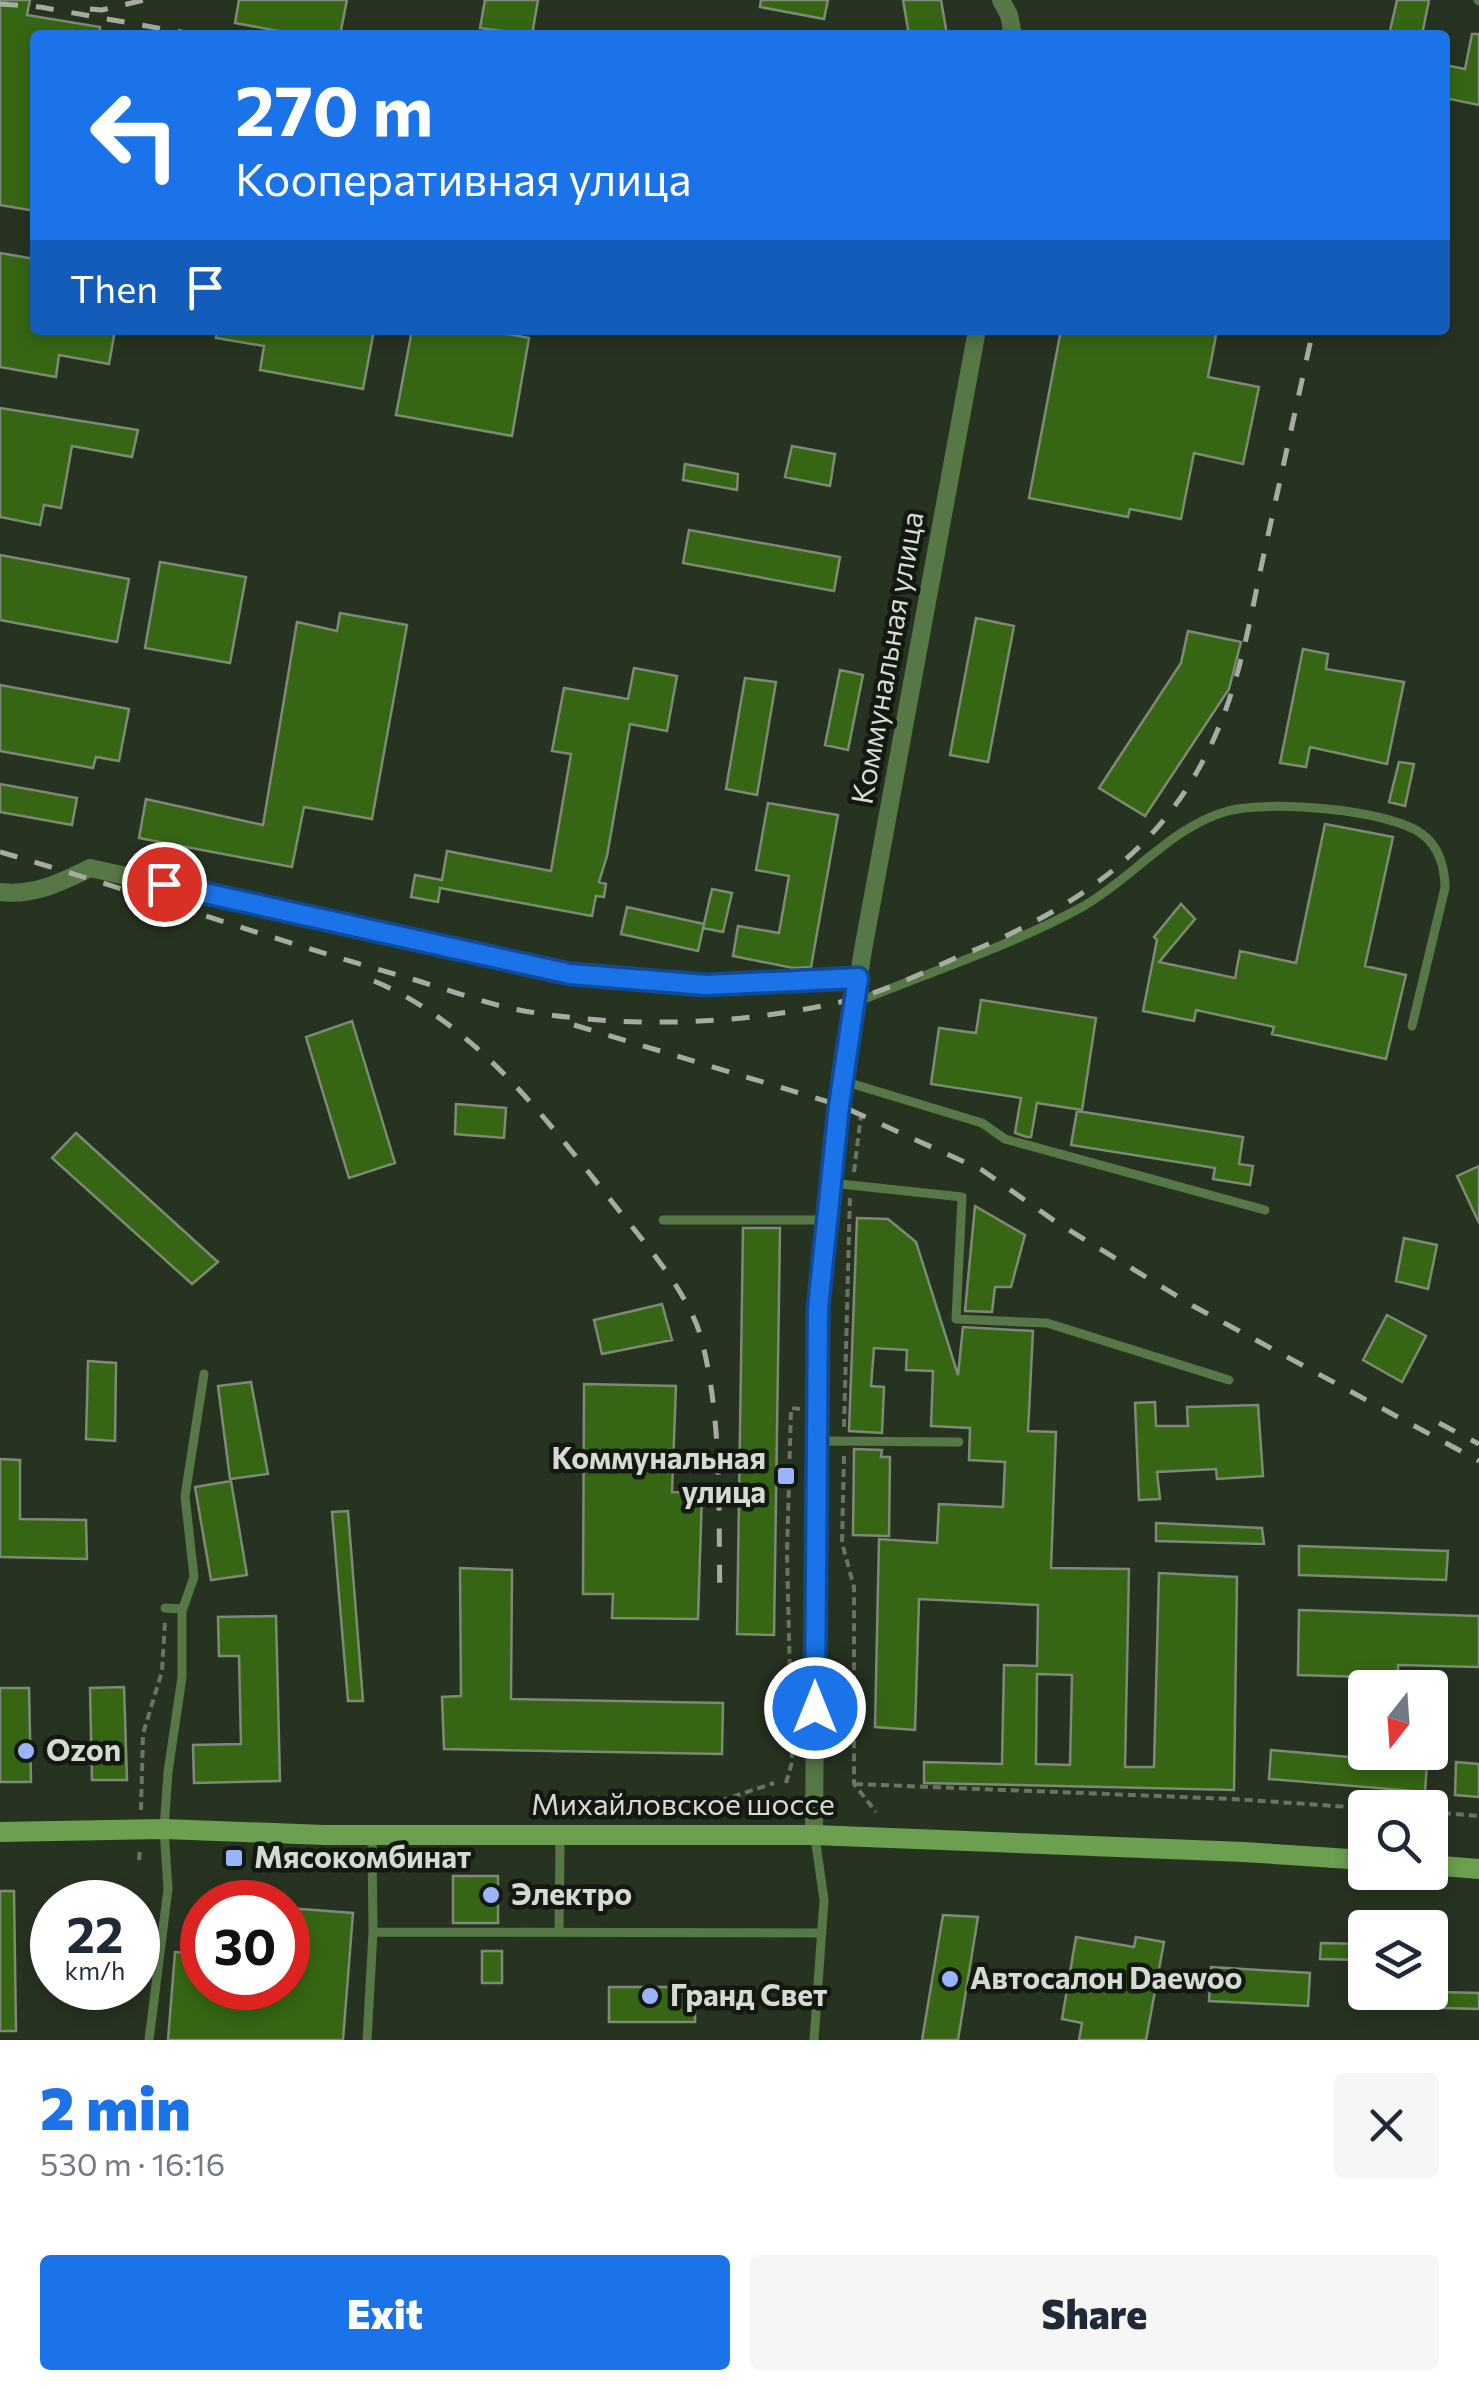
<!DOCTYPE html>
<meta charset="utf-8">
<style>
:root{--surface:#fff;--page:#f6f6f7;--text:#1f2937;--muted:#747a83;--accent:#1a73e8}
body{margin:0;font-family:Commissioner,sans-serif;background:var(--page);color:var(--text);height:100vh;display:flex;flex-direction:column;font-size:38px;white-space:nowrap}
*{box-sizing:border-box;margin:0}
p{font-size:32px;color:var(--muted)}
.icon{flex:none;width:55px;height:55px;fill:none;stroke:currentColor;stroke-width:2;stroke-linecap:round;stroke-linejoin:round}
.map{position:relative;height:2040px;overflow:hidden}
.side{display:flex;flex-direction:column;background:var(--surface);flex:1}
.side>*{flex:none}
.hud{position:absolute;left:30px;top:30px;width:1420px;height:305px;border-radius:10px;box-shadow:0 5px 15px #0003;background:#1a73e8;color:#fff;overflow:hidden}
.needle{width:65px;rotate:197deg}
.tools{position:absolute;left:1348px;top:1670px;display:grid;gap:20px}
.tools a{display:grid;place-items:center;width:100px;height:100px;border-radius:10px;background:var(--surface);box-shadow:0 5px 15px #0003;font-size:50px}
.speed{position:absolute;left:30px;top:1880px;display:flex;gap:20px;font-size:50px;font-weight:700;text-align:center}
.speed>*{display:grid;place-content:center;width:130px;height:130px;border-radius:50%;background:var(--surface);box-shadow:0 5px 15px #0003;line-height:1}
.speed small{font-size:25px;font-weight:400}
.speed .limit{border:15px solid #d22;background:#fff;color:#111}
.pin{position:absolute;display:grid;place-items:center;width:85px;height:85px;color:#fff;margin:-42px;border:5px solid #fff;border-radius:50%;box-shadow:0 2px 10px #0007}
.me{position:absolute;width:110px;margin:-55px;rotate:0deg;stroke-linejoin:round;filter:drop-shadow(0 0 8px #0008)}
.turn{display:flex;align-items:center;gap:35px;height:210px;padding:0 40px;font-size:45px}
.turn .icon{width:130px;height:130px;stroke-width:2.5}
.turn b{display:block;font-size:70px;line-height:85px}
.then{display:flex;align-items:center;height:95px;padding:0 40px;background:#0003;gap:20px;font-size:38px}
.round{display:grid;place-items:center;flex:none;width:105px;height:105px;border-radius:10px;background:var(--page)}
.headline{display:flex;align-items:center;justify-content:space-between;height:170px;padding:0 40px}
h1{font-size:60px;font-weight:800;line-height:75px;color:var(--accent)}
.action{display:flex;gap:20px;margin-top:auto;padding:20px 40px}
.action a{flex:1;height:115px;border-radius:10px;background:var(--accent);color:#fff;font-size:40px;font-weight:800;line-height:115px;text-align:center}
.action a+a{background:var(--page);color:var(--text)}
.map>svg:first-child{display:block}
</style>
<div class="map">
<svg width="1479" height="2040" viewBox="0 0 1479 2040">
<rect width="100%" height="100%" fill="#273321"/>
<path fill="#366613" stroke="#7d8a76" stroke-width="2.5" fill-rule="evenodd" d="M0,0h30l-3,15 73,12v8h-65v176l-35,-6z
M239,0h108l-7,35h-40l-65,-12z
M485,0h53l-6,35 -52,-7z
M761,0h67l-4,19 -64,-12z
M903,0h38l6,35h-38z
M1397,0h32l-7,35h-33z
M1472,34h7v71l-34,-7v-33l20,4z
M0,253l35,6v71h80l-6,34 -50,-9 -3,22 -56,-10z
M217,330h157l-11,59 -103,-19 4,-24 -48,-8z
M412,330h74l43,8 -17,98 -116,-21z
M1061,330h156l-9,47 51,10 -16,77 -49,-11 -13,66 -51,-10 -2,8 -99,-19z
M0,408l138,22 -6,27 -60,-11 -11,62 -17,-3 -4,20 -40,-8z
M792,446l43,8 -5,32 -45,-9z
M685,464l53,10 -1,16 -54,-10z
M689,530l151,27 -6,34 -151,-28z
M0,555l129,24 -12,63 -117,-22z
M160,562l86,15 -16,86 -85,-15z
M340,613l67,12 -35,194 -68,-12 -12,60 -153,-29 7,-39 117,26 34,-203 40,9z
M976,618l38,8 -26,136 -38,-7z
M1188,631l53,11 -12,47 -84,127 -46,-28 82,-125z
M1303,649l25,5 -2,15 78,13 -17,82 -77,-17 -4,20 -26,-4z
M634,668l43,8 -10,55 -37,-7 -23,132 -8,26 7,2 -2,13 -8,-1 -4,20 -152,-28 -2,14 -27,-5 4,-22 27,5 5,-29 104,20 20,-117 -19,-3 12,-63 64,11z
M840,670l23,5 -15,75 -23,-5z
M745,678l31,4 -19,113 -31,-6z
M0,685l129,24 -10,52 -23,-4 -3,11 -93,-17z
M1399,762l15,2 -9,42 -16,-4z
M0,784l77,14 -5,27 -72,-13z
M768,803l70,12 -27,152 -18,1 -60,-12 5,-30 41,7 10,-57 -33,-6z
M1325,824l68,13 -28,129 41,9 -20,84 -114,-25 2,-7 -78,-17 -2,11 -51,-10 14,-71 -3,-3 27,-33 14,15 -36,43 76,16 5,-27 56,12z
M712,889l20,4 -9,39 -20,-4z
M627,907l77,17 -6,27 -77,-17z
M981,1000l115,18 -14,92 -45,-7 -6,34h-4l-12,-4 6,-35 -90,-14 8,-56 37,5z
M352,1021l43,142 -46,15 -43,-141z
M456,1104l50,4 -2,30 -49,-4z
M1077,1111l166,26 -4,27 14,2 -3,19 -37,-6 2,-11 -144,-23z
M76,1133l142,129 -26,22 -140,-126z
M1479,1166v57l-22,-47z
M975,1206l50,29 -14,52h-16l-3,25 -27,-1z
M857,1218l31,1 28,23 42,133 5,-48 70,4 -5,100 28,1 -5,136 78,1 -4,198h29l5,-194 78,4 -3,213 -310,-7v-21l78,2 2,-99 33,1 1,-61 -119,-6 -4,131 -40,-3 4,-188 58,4 2,-39 64,3 2,-45 -36,-2 1,-32 -39,-2 2,-55 -27,-1 1,-20 -33,-2 -3,38 13,1 -2,46 -33,-2zM1037,1674l35,1 -2,90 -34,-1z
M743,1228h37l-6,407 -37,-1z
M1404,1238l33,7 -9,44 -32,-8z
M662,1304l10,36 -70,14 -8,-34z
M1387,1315l39,21 -24,46 -39,-22z
M88,1361l28,2 -1,78 -29,-2z
M251,1382l17,92 -38,5 -12,-93z
M584,1384l92,2 -4,106 30,1 -4,126 -86,-1 1,-24h-30z
M1155,1402l1,24h32l-1,-19 71,-2 5,71 -46,3 -1,-10 -59,3 3,27 -21,1 -4,-97z
M854,1449l28,1 -1,7h9l-1,79 -36,-1z
M0,1459l20,1v59l66,1 1,39 -87,-2z
M231,1481l16,94 -36,5 -16,-93z
M348,1511l15,190h-15l-16,-189z
M1156,1523l106,5 2,16 -108,-3z
M1299,1546l149,5 -2,29 -147,-5z
M460,1568l52,2 -1,129 212,4 -1,51 -278,-5 -2,-52 19,-1z
M1299,1610l180,6v51l-81,-2v13l-100,-3z
M276,1616l4,165 -86,2 -1,-38 48,-1 -2,-88h-20l-1,-39z
M124,1687l3,93h-35l-2,-92z
M0,1688h29l2,94h-31z
M1271,1750l156,14 -2,28 -156,-13z
M1456,1762l23,2v33l-24,-2z
M453,1876h45v47h-45z
M0,1891h14l2,140h-16z
M288,1908l65,5 -10,127h-175l7,-88 27,2v34h86z
M943,1915l35,2 -20,123h-36z
M1076,1937l58,10 2,-10 28,5 -18,98h-67l3,-17 -20,-4z
M1321,1943l40,1v16l-41,-1z
M482,1951h20v32h-20z
M1211,1967l99,6 -2,33 -99,-5z
M609,1987h86v35h-86z
M1442,1992l37,1v16l-38,-1z"/>
<g fill="none" stroke-linecap="round" stroke-linejoin="round">
<path stroke="#6a7465" stroke-width="4" stroke-dasharray="8 5" stroke-linecap="butt" d="M854,1172l7,-57
M844,1427l6,-231
M844,1456l-2,87 12,44v197l22,28
M786,1783l6,-21 -5,-209 4,-145 9,1
M855,1784l378,15 132,9
M708,1805l66,-22
M141,1810l2,-76 19,-63 3,-49
M1430,1812l49,4
M139,1860l1,-10"/>
<path stroke="#577746" stroke-width="9" d="M1478,0l1,1
M857,1002c75,-31 154,-56 225,-95 50,-28 90,-81 146,-96 40,-11 161,-2 194,23 17,12 23,34 23,54l-33,138
M843,1081l139,42 23,16 260,71
M831,1183l131,14 -6,122 91,4 182,57
M663,1220h164
M817,1441l142,1
M165,1608l18,1
M373,1932l449,1
M559,1932l1,-94
M149,2040l19,-151 -4,-60 4,-57 14,-95v-66l12,-34 -9,-81 19,-122
M367,2040l6,-108 -1,-94
M814,2040l10,-140 -9,-63"/>
<path stroke="#577746" stroke-width="18" d="M1001,0l8,15 4,20
M0,892c33,4 60,-9 90,-24l480,106 136,11 152,-8
M814,1835l4,-528 21,-202 24,-155 114,-620"/>
<path stroke="#6c9f4f" stroke-width="20" d="M0,1832l164,-3 161,6h489l430,17 121,8
M1430,1865l49,4"/>
<path stroke="#a4ada0" stroke-width="5" stroke-dasharray="18 18" stroke-linecap="butt" d="M0,4l40,3 157,28
M90,9l12,1 42,-10
M0,852c136,39 269,87 405,125 39,11 80,27 119,34 107,18 220,14 325,-11 42,-10 84,-33 123,-49 98,-41 183,-96 233,-194 32,-61 43,-127 57,-194 17,-78 34,-155 51,-233
M374,981c105,44 178,146 247,232 28,35 70,84 81,128 21,84 16,173 18,258
M574,1025l265,80 143,65 74,52 139,85 284,154
M1439,1423l40,21"/>
</g>
<g fill="none" stroke-linecap="round" stroke-linejoin="round">
<g stroke="#114b97" stroke-width="25">
<path id="route" d="M164,884l406,90 136,11 152,-7 -19,128 -21,202 -3,400"/>
</g>
<use href="#route" stroke="#1a73e8" stroke-width="18"/>
</g>
<g fill="#9bb5fd" stroke="#131911" stroke-width="4">
<rect x="776" y="1466" width="20" height="20" rx="5"/>
<circle cx="26" cy="1751" r="10"/>
<rect x="224" y="1848" width="20" height="20" rx="5"/>
<circle cx="491" cy="1895" r="10"/>
<circle cx="950" cy="1979" r="10"/>
<circle cx="650" cy="1996" r="10"/>
</g>
<g text-anchor="middle" stroke-width="9" stroke-linejoin="round" paint-order="stroke">
<g font-size="30" fill="#d4dcd1" stroke="#131911">
<text transform="translate(888 658) rotate(-80)" y="10">Коммунальная улица</text>
<text x="683" y="1815">Михайловское шоссе</text>
</g>
<g font-size="30" font-weight="bold" fill="#d4dcd1" stroke="#131911" text-anchor="start">
<text x="766" y="1469" text-anchor="end">Коммунальная<tspan x="766" dy="34">улица</tspan></text>
<text x="46" y="1761">Ozon</text>
<text x="254" y="1868">Мясокомбинат</text>
<text x="511" y="1905">Электро</text>
<text x="970" y="1989">Автосалон Daewoo</text>
<text x="670" y="2006">Гранд Свет</text>
</g>
</g>
</svg>
<div class="tools">
<a><svg class="needle" viewBox="-14 -14 28 28"><path d="M0-13l5 13h-10z" fill="#e53935"/><path d="M0 13l5-13h-10z" fill="#747a83"/></svg></a>
<a><svg class="icon" aria-label="search" viewBox="0 0 24 24"><circle cx="10" cy="10" r="6"/><path d="M15 15l6 6"/></svg></a>
<a><svg class="icon" aria-label="layers" viewBox="0 0 24 24"><path d="M12 4l9 5-9 5-9-5zM3 14l9 5 9-5"/></svg></a>
</div>
<div class="speed"><div>22<small>km/h</small></div><div class="limit">30</div></div>
<div class="pin" style="left:164px;top:884px;background:#d93025"><svg class="icon" aria-label="arrive" viewBox="0 0 24 24"><path d="M6 21V4h12l-3 4 3 4H6"/></svg></div>
<svg class="me" style="left:815px;top:1708px" viewBox="-20 -20 40 40"><circle r="17" fill="#1a73e8" stroke="#fff" stroke-width="3"/><path d="M0-11L8 9 0 5-8 9z" fill="#fff"/></svg>
<div class="hud">
<div class="turn"><svg class="icon" aria-label="left" viewBox="0 0 24 24"><path d="M17 20v-9H6M10 6l-5 5 5 5"/></svg><div><b>270 m</b>Кооперативная улица</div></div>
<div class="then">Then<svg class="icon" aria-label="arrive" viewBox="0 0 24 24"><path d="M6 21V4h12l-3 4 3 4H6"/></svg></div>
</div>
</div>
<section class="side">
<div class="headline"><div><h1>2 min</h1><p>530 m · 16:16</p></div><a class="round"><svg class="icon" aria-label="close" viewBox="0 0 24 24"><path d="M6 6l12 12M18 6L6 18"/></svg></a></div>
<div class="action"><a>Exit</a><a>Share</a></div>
</section>
